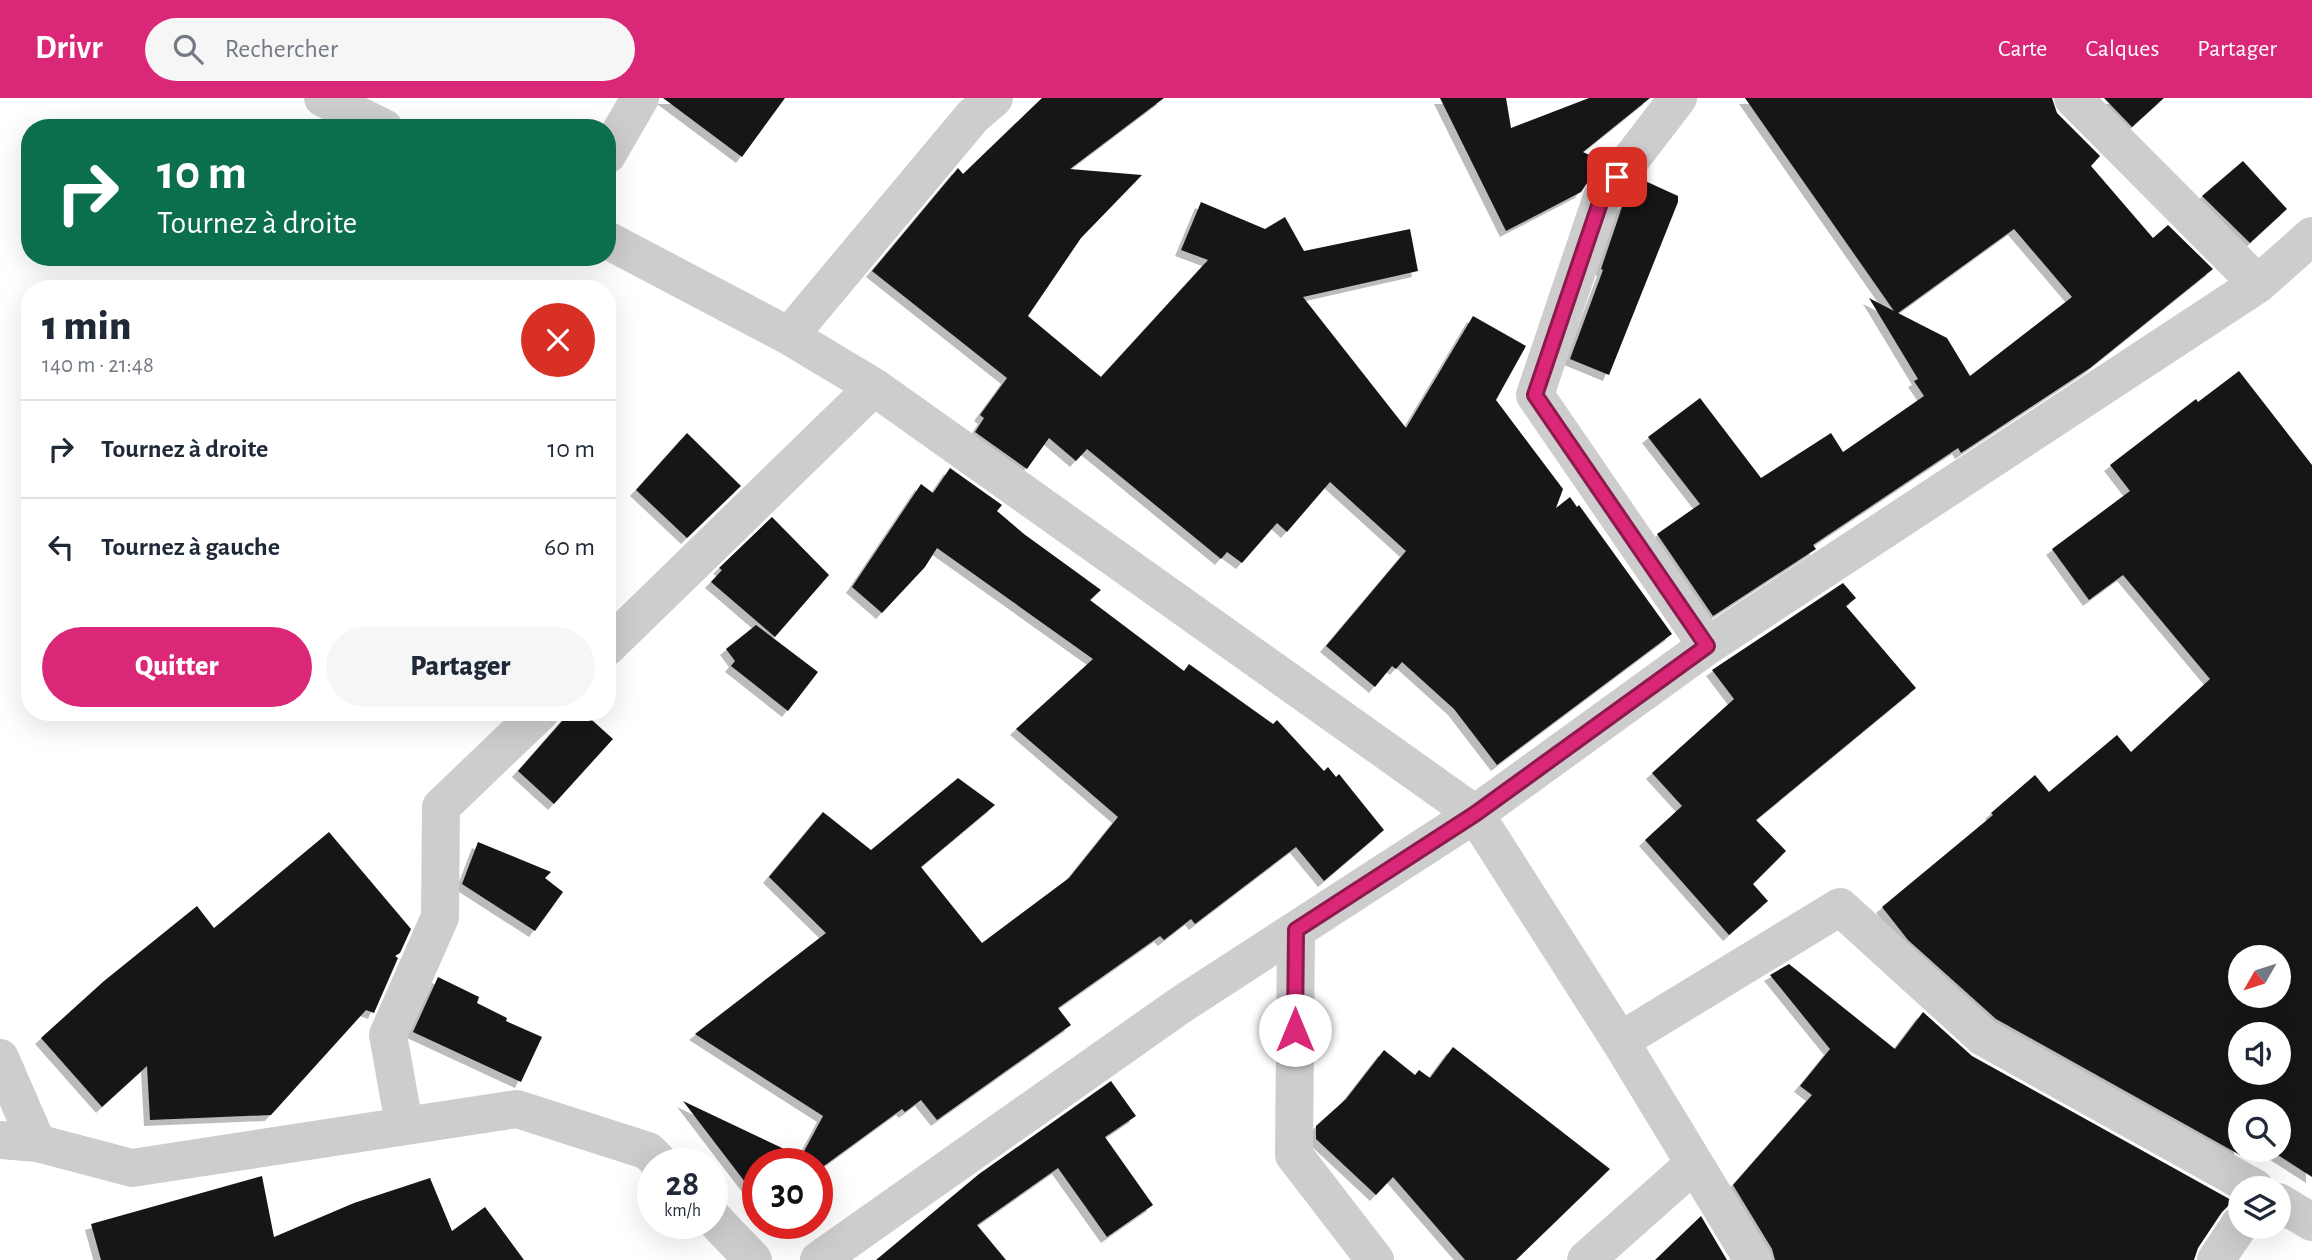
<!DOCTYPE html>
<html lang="fr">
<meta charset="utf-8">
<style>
:root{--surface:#fff;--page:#f6f6f7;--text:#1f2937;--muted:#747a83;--line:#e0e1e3;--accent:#db2777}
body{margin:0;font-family:"Alegreya Sans",sans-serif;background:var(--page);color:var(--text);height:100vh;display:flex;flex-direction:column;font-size:26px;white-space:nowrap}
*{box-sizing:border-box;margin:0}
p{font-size:23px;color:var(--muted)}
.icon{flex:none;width:38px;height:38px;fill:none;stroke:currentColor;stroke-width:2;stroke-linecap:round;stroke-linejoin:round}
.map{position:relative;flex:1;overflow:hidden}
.panel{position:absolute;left:21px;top:182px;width:595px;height:441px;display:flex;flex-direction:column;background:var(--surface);border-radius:28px;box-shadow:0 7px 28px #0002}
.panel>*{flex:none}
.guide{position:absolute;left:21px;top:21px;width:595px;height:147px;border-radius:28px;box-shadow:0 7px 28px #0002;background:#0b6e4f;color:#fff;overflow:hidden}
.needle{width:46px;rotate:231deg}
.fabs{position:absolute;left:2228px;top:847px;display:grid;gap:14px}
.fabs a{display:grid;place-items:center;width:63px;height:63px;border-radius:50%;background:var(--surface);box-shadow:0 7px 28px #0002;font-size:35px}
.speed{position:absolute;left:637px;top:1050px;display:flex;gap:14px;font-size:35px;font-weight:700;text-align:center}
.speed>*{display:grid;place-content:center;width:91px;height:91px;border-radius:50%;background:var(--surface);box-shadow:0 7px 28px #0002;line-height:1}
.speed small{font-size:18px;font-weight:400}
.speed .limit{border:10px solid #d22;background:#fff;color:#111}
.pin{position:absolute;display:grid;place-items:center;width:60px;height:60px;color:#fff;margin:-30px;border-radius:14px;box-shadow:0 4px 10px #0006}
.me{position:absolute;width:77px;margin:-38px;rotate:0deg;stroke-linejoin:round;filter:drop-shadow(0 0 5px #0008)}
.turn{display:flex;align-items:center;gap:24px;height:147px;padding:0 21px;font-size:32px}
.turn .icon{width:91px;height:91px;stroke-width:2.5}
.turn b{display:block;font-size:49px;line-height:60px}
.round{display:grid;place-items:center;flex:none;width:74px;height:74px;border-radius:37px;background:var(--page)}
.head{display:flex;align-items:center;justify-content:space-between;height:119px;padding:0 21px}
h1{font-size:42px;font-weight:800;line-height:52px}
.action{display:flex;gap:14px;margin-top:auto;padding:14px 21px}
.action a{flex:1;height:80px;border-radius:42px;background:var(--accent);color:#fff;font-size:28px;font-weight:800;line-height:80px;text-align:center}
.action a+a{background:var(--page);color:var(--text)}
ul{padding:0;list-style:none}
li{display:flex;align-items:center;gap:21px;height:98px;padding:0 21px;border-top:2px solid var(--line)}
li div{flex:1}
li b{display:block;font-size:26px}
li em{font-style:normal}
header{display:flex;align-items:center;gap:42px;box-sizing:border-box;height:98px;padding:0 35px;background:var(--accent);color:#fff}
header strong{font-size:33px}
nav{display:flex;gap:38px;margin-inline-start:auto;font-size:24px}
.search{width:490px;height:63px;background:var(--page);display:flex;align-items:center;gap:18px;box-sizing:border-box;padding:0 24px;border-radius:38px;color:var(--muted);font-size:26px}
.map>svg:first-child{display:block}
</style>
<header>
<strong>Drivr</strong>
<div class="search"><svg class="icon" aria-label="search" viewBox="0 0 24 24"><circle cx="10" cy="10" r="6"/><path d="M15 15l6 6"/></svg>Rechercher</div>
<nav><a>Carte</a><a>Calques</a><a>Partager</a></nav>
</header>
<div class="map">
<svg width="2312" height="1162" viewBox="0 0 2312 1162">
<defs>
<filter id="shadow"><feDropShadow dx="-6" dy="6" stdDeviation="0" flood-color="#0004"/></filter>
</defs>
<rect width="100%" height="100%" fill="#fff"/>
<path fill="#171717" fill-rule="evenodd" filter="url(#shadow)" d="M663,0h122l-43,59z
M1042,0h122l-94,71 72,6 -61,63 -53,78 73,61 107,-117 -27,-10 20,-48 64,27 20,-12 19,34 106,-22 8,42 -115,26 103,131 67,-112 53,30 -30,54 67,89 -7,19 14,-11 7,10 2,-2 93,129 -175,131 -43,-56 -52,-47 -6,7 -4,-3 -17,21 -49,-41 80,-95 -76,-69 -43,50 -10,-9 -35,40 -15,-11 -6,7 -134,-110 -11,12 -27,-23 -22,31 -52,-37 9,-14 -4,-3 27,-37 -135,-107 86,-103 5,6z
M1440,0h66l5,30 78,-30h61l-67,54 19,9 -21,31 -75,39z
M1745,0h307l5,15 43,43 -9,10 62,72 15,-13 45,44 -123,99 -129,85 -3,-5 -145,97 3,4 -103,67 -56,-82 43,-30 -52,-67 52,-39 61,80 70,-45 12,19 81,-56 -10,-15 4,-2 -49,-81 25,13zM2014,131l58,68 -102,79 -23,-38 -49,-25z
M2104,0h60l-32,29z
M2243,63l44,48 -37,34 -48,-47z
M1643,82l35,16v6l-69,173 -39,-16 33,-89 -2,-1 21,-62z
M2239,273l73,94v712l-42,-27h8v-39h-38v44l-244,-136 -88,-79 -26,-33 111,-92 -2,-2 44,-38 14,17 68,-57 14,17 79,-73 -87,-104 -34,25 -37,-51 78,-58 -20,-26 86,-66 2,3zM2240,859h38v39h-38zM2240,936h38v39h-38z
M687,335l54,53 -54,52 -51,-48z
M950,370l52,37 -5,6 27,23 77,56 -11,10 94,71 5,-7 84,60 4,-4 47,51 4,-4 8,10 3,-3 45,56 -60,51 -28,-34 -101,77 -4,-5 -27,21 -4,-4 -102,72 13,17 -134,95 -16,-20 -16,12 -3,-3 -85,62v-7h-59v35l-75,-98 118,56 22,-41 -128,-82 131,-101 -57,-56 54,-65 48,38 87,-72 37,27 -74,62 61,76 87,-65 49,-61 -102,-88 77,-70 -156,-111 -12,19 -43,46 -30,-26 69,-103 12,9z
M772,419l57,58 -54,62 -64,-55 11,-12 -3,-2z
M1843,485l13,15 -10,8 70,82 -160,132 30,31 -33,33 15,17 -39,34 -84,-95 37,-34 -30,-33 82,-74 -22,-29z
M756,527l62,47 -30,39 -57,-45 4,-5 -9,-12z
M570,614h13l30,27 -59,65 -36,-33z
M329,734l82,97 -11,24 -5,3 3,2 -24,55 -8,-3 -95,105 -121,5 -3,-54 -45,41 -61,-69 63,-57 93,-75 17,22z
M478,744l73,30 -6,6 18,14 -28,39 -73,-47z
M1789,866l106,85 28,-37 49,44 261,145 -11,11 -24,36 -4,12h-419l-3,-11 -39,-64 79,-90 -12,-9 30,-37 -60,-74z
M438,879l41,20 -2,6 30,15 -1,3 36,16 -21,45 -108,-50z
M1453,949l157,122 -94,91h-51l-72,-83 -17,18 -60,-56v-13l30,-27 38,-49 31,25 4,-5 11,8z
M1111,983l25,35 -31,21 48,68 -46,32 -49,-69 -81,57 29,35h-130l103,-86z
M262,1078l12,61 80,-34 76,-25 22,53 33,-24 39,53h-423l-10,-36z
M1701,1118l26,44h-72z"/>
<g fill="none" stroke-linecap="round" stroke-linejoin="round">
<path stroke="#cdcdcd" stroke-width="38" d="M323,0l61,30
M1678,0l-76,99 -67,198 172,251
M2073,0l185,186
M607,57l33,-57
M607,142l182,96 85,51 601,427 145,227 133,219
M789,238l184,-220 21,-18
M607,549l267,-260
M1296,832l-2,225 81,105
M1620,943l220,-134 143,130 272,151
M0,960l37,85
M404,1026l-16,-89 52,-118 1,-110 99,-95
M0,1042l37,3 95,25 385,-59 131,42 13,13
M2278,1104l34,20
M712,1119l41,43
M819,1162l360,-254 296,-192 232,-168 551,-362 54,-48
M1586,1162l108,-96
M2216,1162l24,-36"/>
</g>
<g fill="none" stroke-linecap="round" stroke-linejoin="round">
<g stroke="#8e194d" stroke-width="18">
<path id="route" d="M1295,932l1,-100 179,-116 232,-168 -172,-251 67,-198 15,-20"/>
</g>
<use href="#route" stroke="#db2777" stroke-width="12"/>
</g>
</svg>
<div class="fabs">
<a><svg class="needle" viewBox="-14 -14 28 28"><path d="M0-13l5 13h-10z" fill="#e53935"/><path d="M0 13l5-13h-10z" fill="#747a83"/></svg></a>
<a><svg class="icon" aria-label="sound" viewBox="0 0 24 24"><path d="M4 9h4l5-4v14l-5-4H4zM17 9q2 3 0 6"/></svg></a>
<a><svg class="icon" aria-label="search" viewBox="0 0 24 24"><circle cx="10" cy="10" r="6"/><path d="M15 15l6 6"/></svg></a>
<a><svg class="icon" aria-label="layers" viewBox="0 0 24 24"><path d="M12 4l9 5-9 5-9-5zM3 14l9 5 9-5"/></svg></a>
</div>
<div class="speed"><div>28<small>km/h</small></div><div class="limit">30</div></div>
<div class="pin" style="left:1617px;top:79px;background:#d93025"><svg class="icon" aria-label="arrive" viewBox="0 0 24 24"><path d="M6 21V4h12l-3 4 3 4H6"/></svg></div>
<svg class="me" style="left:1295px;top:932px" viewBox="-20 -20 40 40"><circle r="19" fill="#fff"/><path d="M0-13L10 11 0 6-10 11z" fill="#db2777"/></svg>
<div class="guide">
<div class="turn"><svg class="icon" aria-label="right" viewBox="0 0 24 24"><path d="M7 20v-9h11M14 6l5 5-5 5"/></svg><div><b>10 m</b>Tournez à droite</div></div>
</div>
<section class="panel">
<div class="head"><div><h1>1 min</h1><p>140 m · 21:48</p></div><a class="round" style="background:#d93025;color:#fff"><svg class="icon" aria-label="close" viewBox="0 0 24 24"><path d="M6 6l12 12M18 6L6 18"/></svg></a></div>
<ul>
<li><svg class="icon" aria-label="right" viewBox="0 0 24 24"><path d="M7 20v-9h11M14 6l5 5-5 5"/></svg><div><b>Tournez à droite</b></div><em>10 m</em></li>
<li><svg class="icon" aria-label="left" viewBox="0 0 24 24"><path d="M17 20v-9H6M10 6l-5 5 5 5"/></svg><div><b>Tournez à gauche</b></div><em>60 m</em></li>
</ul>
<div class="action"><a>Quitter</a><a>Partager</a></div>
</section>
</div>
